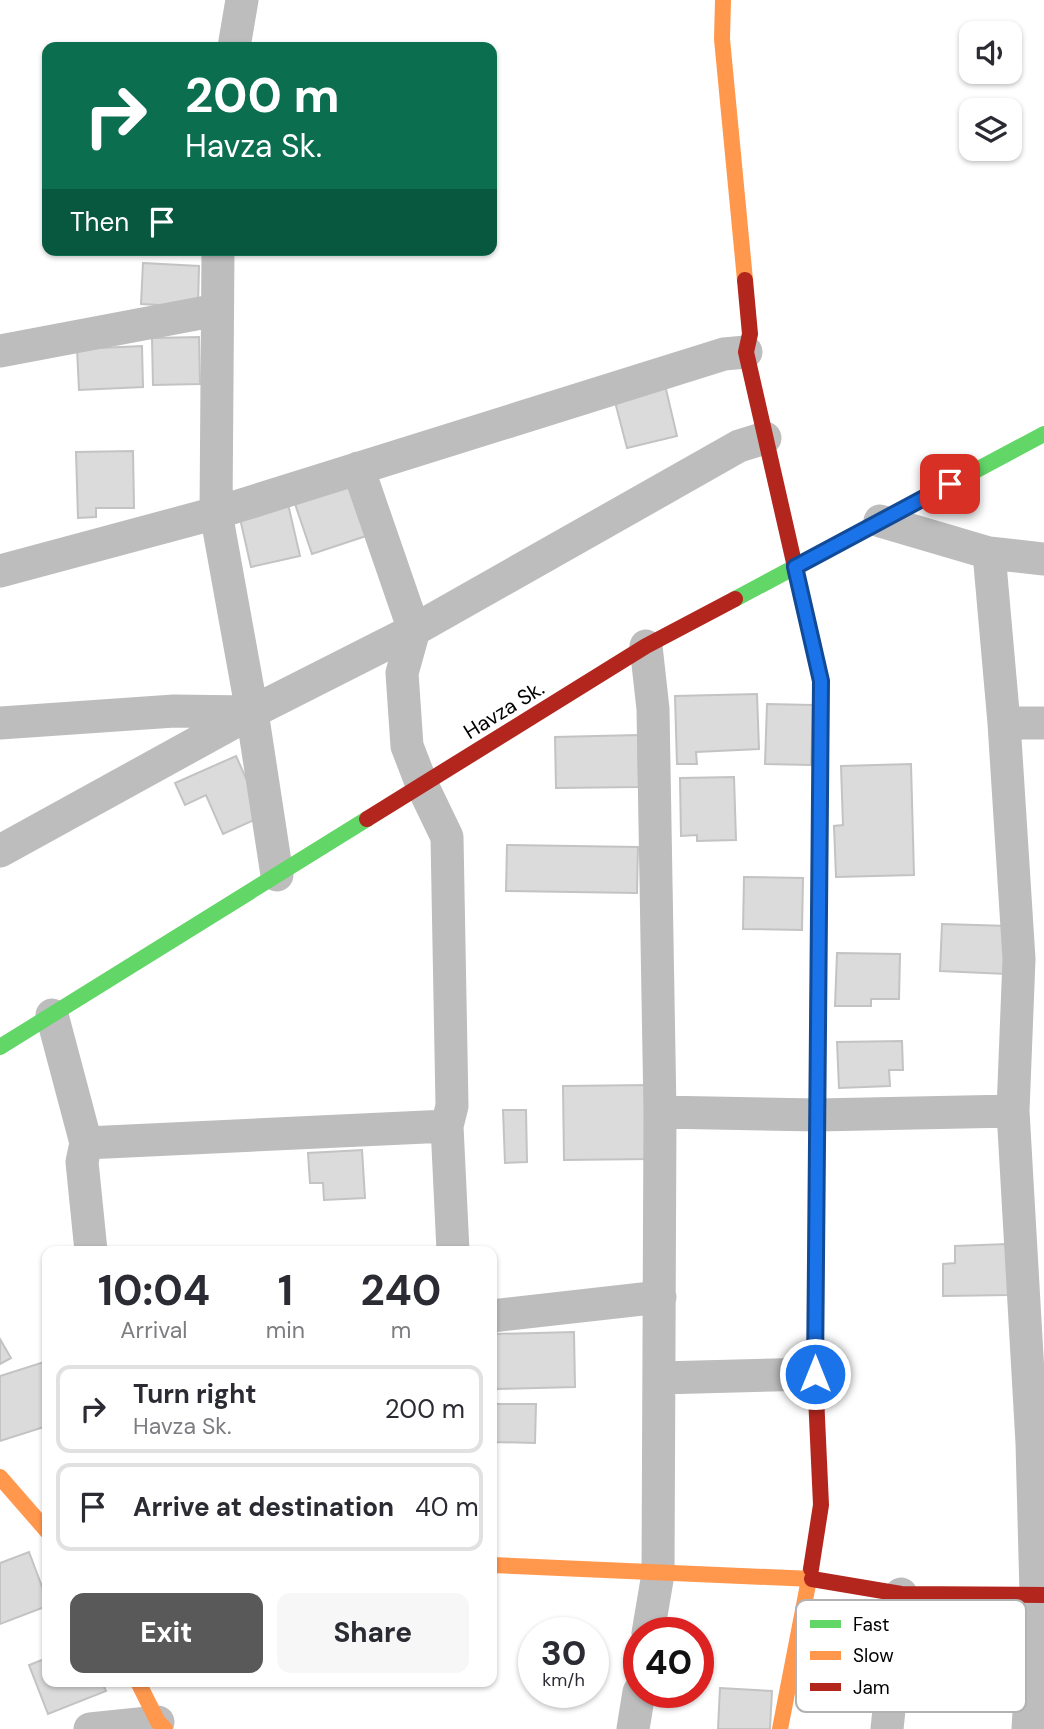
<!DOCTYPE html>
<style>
:root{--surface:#fff;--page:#f7f7f7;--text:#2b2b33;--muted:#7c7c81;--line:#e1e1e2;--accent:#595959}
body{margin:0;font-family:"DM Sans",sans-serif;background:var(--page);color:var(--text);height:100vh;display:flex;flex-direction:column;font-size:26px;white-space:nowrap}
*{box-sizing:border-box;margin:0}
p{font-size:23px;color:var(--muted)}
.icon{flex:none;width:38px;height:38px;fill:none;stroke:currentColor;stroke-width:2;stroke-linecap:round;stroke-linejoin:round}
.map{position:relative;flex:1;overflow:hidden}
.drawer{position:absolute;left:42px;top:1246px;width:455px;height:441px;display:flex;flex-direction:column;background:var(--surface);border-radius:14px;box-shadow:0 2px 5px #0004}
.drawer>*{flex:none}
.hud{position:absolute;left:42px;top:42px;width:455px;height:214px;border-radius:14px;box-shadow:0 2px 5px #0004;background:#0b6e4f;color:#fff;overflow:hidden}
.buttons{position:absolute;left:959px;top:21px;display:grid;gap:14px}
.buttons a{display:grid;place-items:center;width:63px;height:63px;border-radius:14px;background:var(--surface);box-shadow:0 2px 5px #0004;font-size:35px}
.speed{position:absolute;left:518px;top:1617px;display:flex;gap:14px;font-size:35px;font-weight:700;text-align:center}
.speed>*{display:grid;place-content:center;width:91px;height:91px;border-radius:50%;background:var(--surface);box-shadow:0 2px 5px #0004;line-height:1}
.speed small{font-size:18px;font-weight:400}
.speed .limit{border:10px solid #d22;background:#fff;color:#111}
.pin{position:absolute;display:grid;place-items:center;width:60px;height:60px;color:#fff;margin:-30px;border-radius:14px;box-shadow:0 4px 10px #0006}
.me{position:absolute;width:77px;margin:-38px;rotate:0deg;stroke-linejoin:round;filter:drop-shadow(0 0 5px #0008)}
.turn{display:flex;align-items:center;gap:24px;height:147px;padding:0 28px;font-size:32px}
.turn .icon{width:91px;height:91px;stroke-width:2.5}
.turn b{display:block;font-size:49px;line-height:60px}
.then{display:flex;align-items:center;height:66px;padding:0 28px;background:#0003;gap:14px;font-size:26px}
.eta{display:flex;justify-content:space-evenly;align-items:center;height:119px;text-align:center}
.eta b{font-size:42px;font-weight:700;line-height:49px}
.cta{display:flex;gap:14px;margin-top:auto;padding:14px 28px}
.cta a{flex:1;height:80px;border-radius:14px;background:var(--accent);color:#fff;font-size:28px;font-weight:700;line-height:80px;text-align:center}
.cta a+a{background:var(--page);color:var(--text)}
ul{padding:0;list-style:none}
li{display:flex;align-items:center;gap:21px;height:88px;margin:0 14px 10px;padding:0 14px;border:4px solid var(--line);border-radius:14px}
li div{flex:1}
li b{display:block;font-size:26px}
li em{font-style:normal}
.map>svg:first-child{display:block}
</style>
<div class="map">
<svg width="1044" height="1729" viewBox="0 0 1044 1729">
<rect width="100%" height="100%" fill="#fff"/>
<path fill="#dbdbdb" stroke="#c3c3c3" stroke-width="2" d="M143,263l56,3 -1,41 -57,-3z
M199,337l1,47 -47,1 -1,-47z
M142,346l1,41 -64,3 -2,-41z
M665,385l12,51 -50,12 -13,-50z
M133,451l1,57h-38v9l-18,1 -2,-66z
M357,480l18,53 -63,21 -18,-53z
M288,504l12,52 -49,11 -12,-53z
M757,694l2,55 -63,3 1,12h-20l-2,-68z
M767,704l46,1 -2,60 -46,-1z
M638,735l1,52 -83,1 -1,-51z
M236,756l27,60 -40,18 -17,-39 -21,10 -10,-22z
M911,764l3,111 -78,2 -2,-51 9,-1 -2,-59z
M734,777l2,63 -39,1v-6l-16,1 -1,-58z
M507,845l131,2 -1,46 -131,-2z
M744,877l59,1 -1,52 -59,-1z
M942,924l67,2 -2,48 -67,-3z
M837,953l63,1 -1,45h-28v7h-36z
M902,1041l1,29h-14l1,16 -51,2 -2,-46z
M649,1085l1,74 -86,1 -1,-74z
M503,1110h23l1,52 -22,1z
M362,1150l3,48 -41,2 -1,-17h-13l-2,-30z
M1007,1244l2,51 -66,1v-32l12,-1v-17z
M253,1249v2h-62v-1z
M574,1332l1,55 -80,2 -1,-55z
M0,1339l11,19 -11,6z
M47,1361v65l-47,15v-65z
M492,1404h44l-1,39 -43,-1z
M29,1552l18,48v6l-47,18v-61z
M47,1658v24h55l4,9 -58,23 -19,-49z
M720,1688l52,3 -2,38h-52z"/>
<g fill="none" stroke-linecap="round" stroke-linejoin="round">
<path stroke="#bdbdbd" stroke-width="33" d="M234,47l8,-47
M218,250l-2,263 36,199 25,163
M0,351l217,-41
M358,468l56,162 -12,43 5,73 15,39 25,52 5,269 -5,20 6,125
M880,521l109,32 55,6
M989,553l15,170 15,236 -6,152 19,332 4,151 -8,135
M0,571l216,-58 508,-159 22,-2
M646,646l7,63 7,403 -2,462 -10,59
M0,723l174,-12 78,1 162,-82 325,-184 26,-8
M1004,723h40
M0,851l249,-137
M52,1015l34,128 -4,19 9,89
M660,1112l157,3 196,-4
M86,1143l361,-17
M492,1316l168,-19
M660,1378l155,-4
M90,1729l68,-7
M633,1729l6,-37
M887,1729l14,-135"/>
<path stroke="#63d668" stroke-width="16" d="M735,599l309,-165
M0,1047l367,-228"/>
<path stroke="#ff974d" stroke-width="16" d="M723,0l-1,39 23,241
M818,981l3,-283
M0,1477l47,54
M492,1565l320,14
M138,1682l20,40 7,7
M780,1729l31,-160"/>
<path stroke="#b3261e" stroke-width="16" d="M745,280l5,54 -4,18 75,329v17
M367,819l279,-173 89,-47
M811,1569l10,-64 -6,-131 3,-393
M812,1579l89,15 143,1"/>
</g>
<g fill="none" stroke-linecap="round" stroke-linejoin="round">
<g stroke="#114b97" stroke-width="18">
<path id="route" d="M815,1374l6,-693 -26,-114 155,-83"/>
</g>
<use href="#route" stroke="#1a73e8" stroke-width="12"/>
</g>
<g text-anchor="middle" stroke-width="7" stroke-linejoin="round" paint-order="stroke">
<g font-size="21" fill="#000" stroke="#fff">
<text transform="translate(504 710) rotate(-32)" y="7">Havza Sk.</text>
</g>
</g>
<rect x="796" y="1600" width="230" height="112" rx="10" fill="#fff" stroke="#b2b2b2" stroke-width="2"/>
<rect x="810" y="1620" width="31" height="8" fill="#63d668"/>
<rect x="810" y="1651" width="31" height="9" fill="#ff974d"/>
<rect x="810" y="1683" width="31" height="8" fill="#b3261e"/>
<g font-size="19" fill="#000">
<text x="853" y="1631">Fast</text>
<text x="853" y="1662">Slow</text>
<text x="853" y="1694">Jam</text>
</g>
</svg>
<div class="buttons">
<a><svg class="icon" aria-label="sound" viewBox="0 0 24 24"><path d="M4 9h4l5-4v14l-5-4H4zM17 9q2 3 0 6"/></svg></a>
<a><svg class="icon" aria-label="layers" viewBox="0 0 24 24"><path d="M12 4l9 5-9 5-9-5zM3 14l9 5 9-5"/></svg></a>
</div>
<div class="speed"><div>30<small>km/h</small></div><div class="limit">40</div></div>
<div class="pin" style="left:950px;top:484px;background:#d93025"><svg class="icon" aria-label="arrive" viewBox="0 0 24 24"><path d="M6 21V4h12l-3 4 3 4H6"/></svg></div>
<svg class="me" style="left:815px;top:1374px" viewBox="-20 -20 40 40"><circle r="17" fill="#1a73e8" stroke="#fff" stroke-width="3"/><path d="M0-11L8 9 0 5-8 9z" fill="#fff"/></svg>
<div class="hud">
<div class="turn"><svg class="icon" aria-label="right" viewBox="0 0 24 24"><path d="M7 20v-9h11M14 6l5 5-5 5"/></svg><div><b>200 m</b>Havza Sk.</div></div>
<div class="then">Then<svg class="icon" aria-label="arrive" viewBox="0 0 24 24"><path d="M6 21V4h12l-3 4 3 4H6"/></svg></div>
</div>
<section class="drawer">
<div class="eta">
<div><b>10:04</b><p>Arrival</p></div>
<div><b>1</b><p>min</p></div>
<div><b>240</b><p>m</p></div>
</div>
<ul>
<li><svg class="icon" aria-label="right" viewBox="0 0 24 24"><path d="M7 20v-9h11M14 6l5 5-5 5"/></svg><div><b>Turn right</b><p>Havza Sk.</p></div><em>200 m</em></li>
<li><svg class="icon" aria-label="arrive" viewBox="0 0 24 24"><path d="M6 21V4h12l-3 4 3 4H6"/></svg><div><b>Arrive at destination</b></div><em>40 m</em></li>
</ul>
<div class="cta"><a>Exit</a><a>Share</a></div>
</section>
</div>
